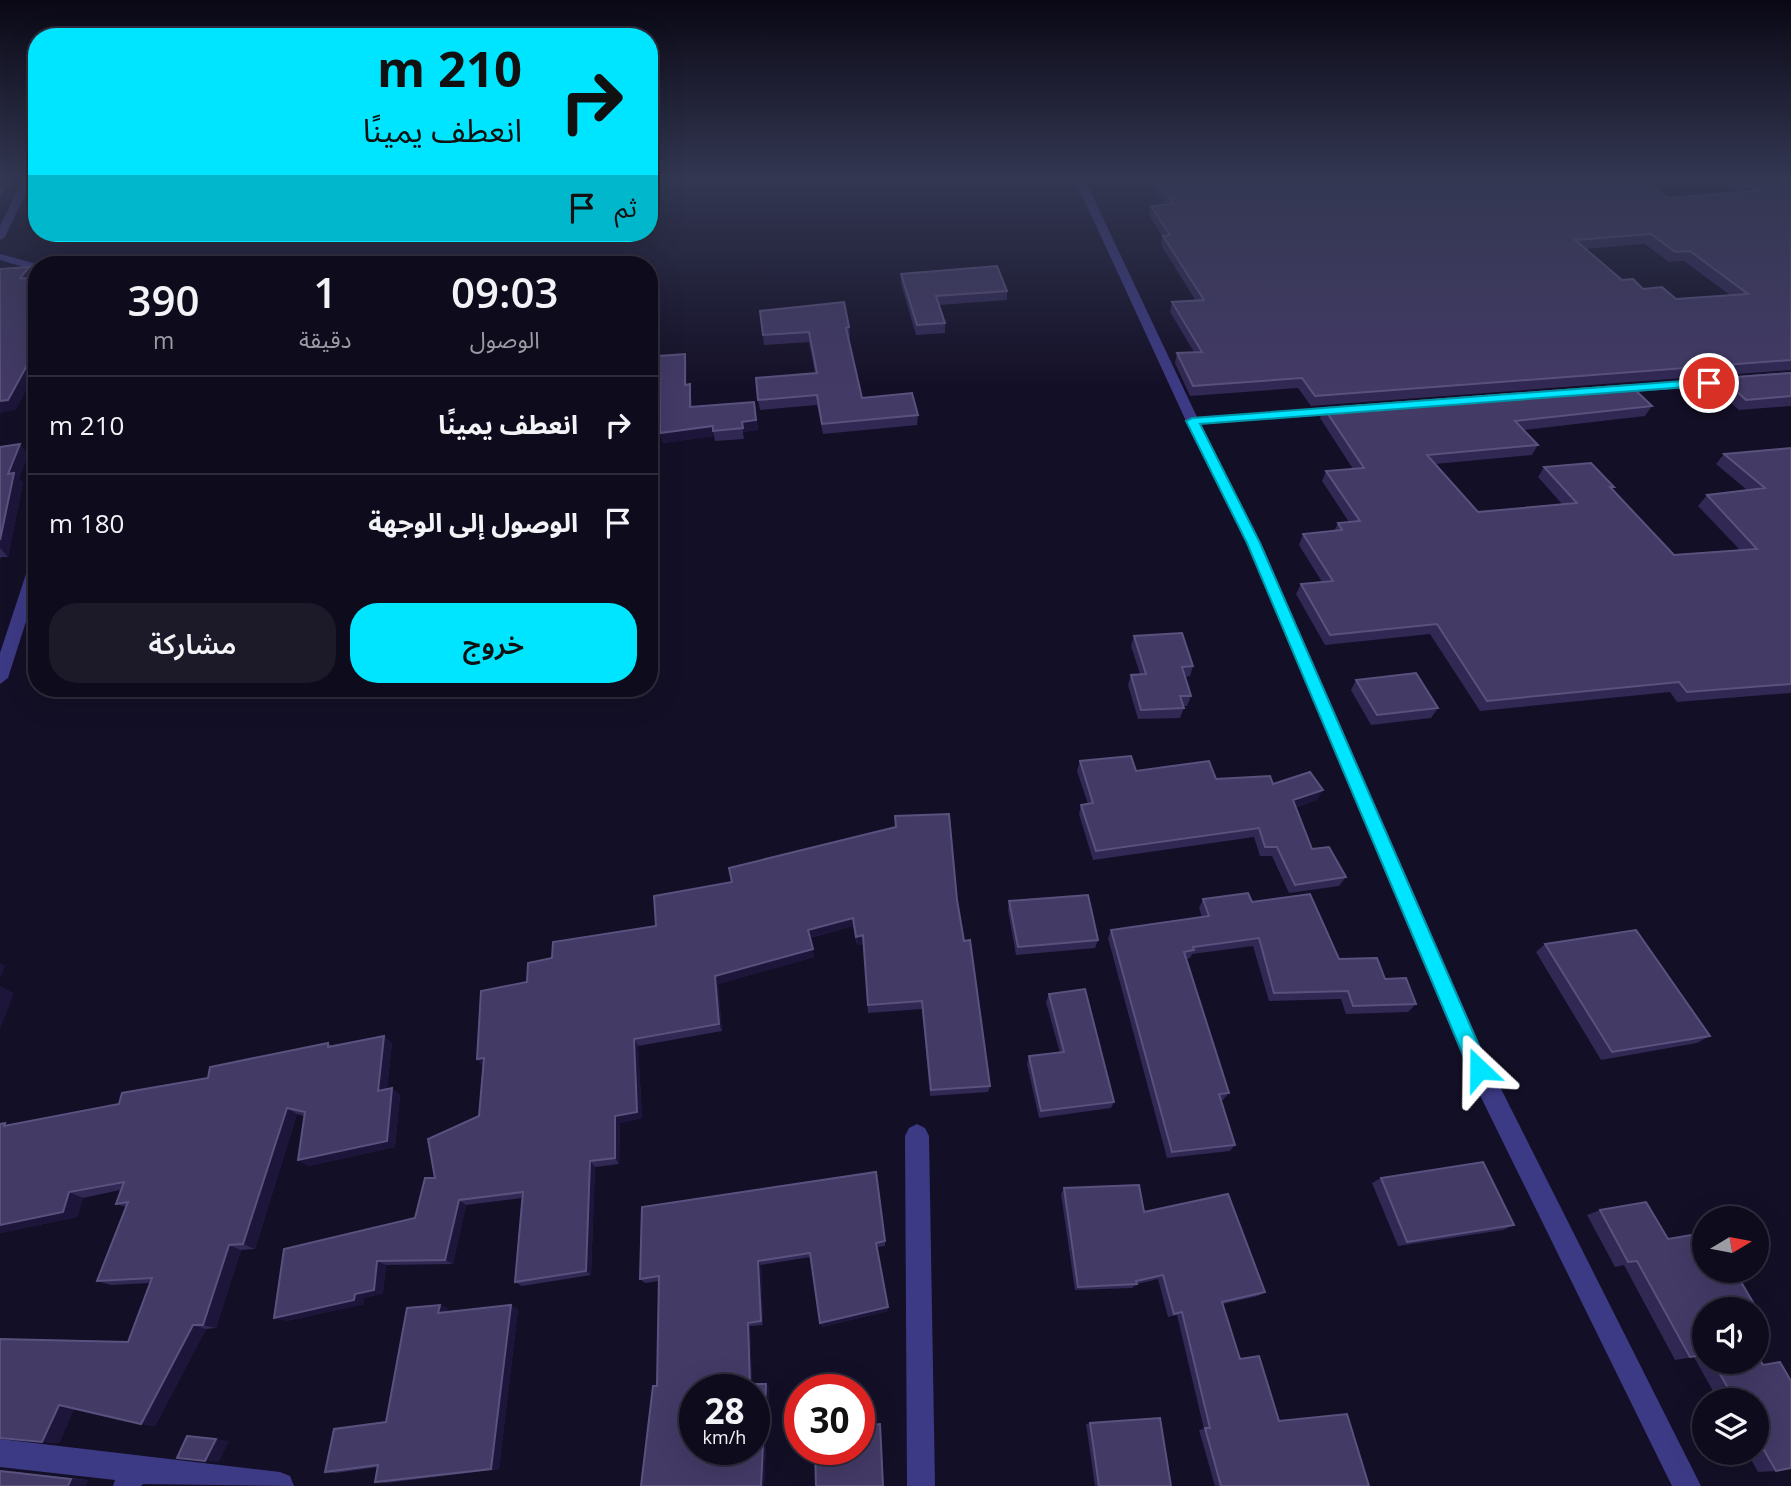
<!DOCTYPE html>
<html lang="ar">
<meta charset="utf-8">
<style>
:root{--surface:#0e0b1c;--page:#1c1929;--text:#f1f3f6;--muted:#9b9ba3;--line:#2e2b3b;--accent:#00e5ff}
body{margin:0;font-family:"Open Sans","Noto Sans Arabic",sans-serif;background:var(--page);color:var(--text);direction:rtl;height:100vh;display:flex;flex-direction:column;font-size:26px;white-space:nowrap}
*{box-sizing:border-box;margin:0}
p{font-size:23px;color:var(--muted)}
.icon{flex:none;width:38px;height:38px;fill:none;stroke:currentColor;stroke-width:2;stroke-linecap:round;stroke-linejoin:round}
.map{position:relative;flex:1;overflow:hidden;direction:ltr}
.side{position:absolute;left:28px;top:256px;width:630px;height:441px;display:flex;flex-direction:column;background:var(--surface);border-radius:28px;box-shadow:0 7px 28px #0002,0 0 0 2px var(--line);direction:rtl}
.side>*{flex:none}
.banner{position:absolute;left:28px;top:28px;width:630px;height:214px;border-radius:28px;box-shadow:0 7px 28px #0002,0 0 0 2px var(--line);direction:rtl;background:#00e5ff;color:#111;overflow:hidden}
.needle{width:46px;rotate:80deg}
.buttons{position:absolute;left:1692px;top:1206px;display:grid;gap:14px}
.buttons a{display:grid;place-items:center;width:77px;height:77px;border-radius:50%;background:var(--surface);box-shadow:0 7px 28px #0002,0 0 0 2px var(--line);font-size:35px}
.speed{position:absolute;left:679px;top:1374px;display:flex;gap:14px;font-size:35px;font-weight:700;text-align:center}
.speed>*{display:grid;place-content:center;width:91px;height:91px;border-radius:50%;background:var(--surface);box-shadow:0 7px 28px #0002,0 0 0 2px var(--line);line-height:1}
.speed small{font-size:18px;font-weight:400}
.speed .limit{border:10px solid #d22;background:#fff;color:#111}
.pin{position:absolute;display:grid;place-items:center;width:60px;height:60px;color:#fff;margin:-30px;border:4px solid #fff;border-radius:50%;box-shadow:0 2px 7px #0007}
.me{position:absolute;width:77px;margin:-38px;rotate:337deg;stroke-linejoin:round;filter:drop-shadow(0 0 5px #0008)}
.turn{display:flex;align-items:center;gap:24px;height:147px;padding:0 21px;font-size:32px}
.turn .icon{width:91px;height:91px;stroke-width:2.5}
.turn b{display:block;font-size:49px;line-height:60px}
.then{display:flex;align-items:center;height:66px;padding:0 21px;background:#0003;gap:14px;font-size:26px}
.eta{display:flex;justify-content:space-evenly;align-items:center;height:119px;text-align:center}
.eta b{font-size:42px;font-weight:600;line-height:49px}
.cta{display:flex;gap:14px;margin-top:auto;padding:14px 21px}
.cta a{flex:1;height:80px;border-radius:28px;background:var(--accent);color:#111;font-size:28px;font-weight:600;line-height:80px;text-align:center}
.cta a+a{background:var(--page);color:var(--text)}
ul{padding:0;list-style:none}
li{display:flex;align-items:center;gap:21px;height:98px;padding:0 21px;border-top:2px solid var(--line)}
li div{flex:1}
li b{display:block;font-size:26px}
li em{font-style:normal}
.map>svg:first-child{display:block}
</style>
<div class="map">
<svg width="1791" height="1486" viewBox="0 0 1791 1486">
<rect width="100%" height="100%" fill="#130f26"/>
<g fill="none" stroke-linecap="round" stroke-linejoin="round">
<path fill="#3d3a85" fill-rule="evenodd" d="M22,180h10l-27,57 -5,3v-14z
M1075,180h10l112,237 147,-11 6,4 -6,4 -144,10 61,119 226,518 214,425h-29l-201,-409 -224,-534 -61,-122z
M0,254l37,10v7l-37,-11z
M1791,372v8l-181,14 -6,-4 6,-4z
M37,557v30l-29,91 -8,6v-31l30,-91z
M917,1124l8,4 4,8 6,350h-28l-2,-350 4,-8z
M0,1439l280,33 10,4 4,10 -151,-2 -2,2h-28l2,-6 -115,-13z"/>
</g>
<path fill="#312854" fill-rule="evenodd" d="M1149,180h493l27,18 69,-5 -20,-13h73v190l-480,36 -13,-18 -108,8 -15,-33 2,-10 17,-1 -24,-40 2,-10 24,-1 -35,-56 1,-9 -13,-21 2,-9 14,-1zM1645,244l24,18 15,-1 46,34 -54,4 -33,-10 -21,-9 -37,-31z
M901,274l106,17v9l-68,5 6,18v10l-29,2 -15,-51z
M760,311l89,16 1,10h-2l14,61 56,17 -1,10 -94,9 -6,-29 -57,5 -2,-10 57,-27 -6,-31 -45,3z
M685,354l2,10v21l3,-1 2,23 62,-5 4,28 -15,2 1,7 -29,2 -1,-5 -51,7 -3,-10z
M1791,373v33l-52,4 -25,-22 8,-10z
M1652,406l-7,10 -122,14 15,15 -6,10 -97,9 43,48 84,-8 -24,-27 6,-10 70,20 -2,3 62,65 66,-5 -42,-44 9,-11 40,-5 -31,-26 8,-10 67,-6v245l-114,9 -7,-10 -190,19 -50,-77 -105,11 -29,-51 5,-10 21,-2 -23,-37 4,-11 31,-3 4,-8 11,-1 -27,-41 4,-10 27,-2 -33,-51 4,-10z
M20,444l8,10 -9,25 4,4 -15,74h-7l-1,2v-112z
M1134,636l59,30 -3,10 -5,1 6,19 -4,10h-4l1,2 -4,10 -42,1 -10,-34 3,-10 9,-1 -9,-28z
M1356,680l82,28 -7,10 -60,7 -20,-35z
M1080,761l56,10 137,13 44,16 -21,7 16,42 34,28 -7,9 -50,7 -17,-37h-12l-6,-19 -161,23 -14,-46 2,-9 7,-1 -11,-33z
M1203,899l49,3 87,57 46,20 31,25 -8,8 -62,2 -5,-15 -72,2 -16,-55 -61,8 -2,4 -4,1 43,134 -6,7h-2l14,45 -5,6 -63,7 -59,-220 3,-8 91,-13 -3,-9z
M957,900l33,186 -2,6 -58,4 -8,-87 -54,4 -4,-69 -7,1 -4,-19 -43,12 4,19 -96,27 4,47 -84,15 4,72 -22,5 -1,41 -24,3 -4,108 -69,11 -7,-4 7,-84 -56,7 -13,59 -67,1 -3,28 -19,5v6l-78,17 129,-103 20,-40 44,-62 4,-50 -6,-7 4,-68z
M1009,901l89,39 -3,8 -79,7 -8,-45z
M1545,944l165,92 -13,7 -96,17 -65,-108z
M1049,994l65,108 -3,6 -72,10 -12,-54 2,-8 31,-3 -14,-51z
M328,1043l4,3 60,-3 -5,46 13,6 -5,52 -87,19 -4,-50 -7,-2 -42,135 -14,1 -25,78 -10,1 -51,97 -14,-2 -67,-15 -15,34 -17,-1 86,-100 22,-59 -39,2 -14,-4 29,-74 -10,-3 4,-14 -37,8 -6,19 -77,16v-109l10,1 109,-21z
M1381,1178l133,47 -11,5 -105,16 -26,-63z
M1064,1188l80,24 121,80 -7,4 -35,8 17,55 39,62 90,65h-154l-16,-56 5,-1 -27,-114 -9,2 -10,-38 -21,5 -5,4 -57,2 -14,-96z
M1600,1210l104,99v53h53l6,3 17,-3 -4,109 -18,1 -11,-20h10v-52h-39l-24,-43 -19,3 -51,-95 -9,2 -28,-52z
M885,1241v5l-8,1 11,64 -66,16 -11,-70 -50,8 2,60 -13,1 2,58 17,2 -5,100h-123l16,-100 2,-105 -14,2 -5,-4z
M448,1308l-1,4 71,-3 -19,160 -113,14 -11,-1 3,-15 -42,6 -11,-1 61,-50z
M1090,1423l81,63h-76l-9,-62z
M0,1470l88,10 -3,6h-85z"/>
<path fill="#1d163a" d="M9,180l6,8 -6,12 -9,11v-17z
M29,267l7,10 -9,11 -7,-10z
M37,347v24l-21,39 -14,2 -2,4v-15z
M685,354l2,10v31l-2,-10z
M690,384l1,11 1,23 -2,-11z
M756,420l2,10 -15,2 1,7 -2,-17z
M713,426l1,10 -51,7 -3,-10z
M20,444l8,10 -9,25 4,4 -15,74 -8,-9v-8l8,-66z
M1323,790l-6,10 -29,9 5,-9z
M853,918v8l-44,12 -1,-8z
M863,935l1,9 -7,1 -1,-8z
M813,949l1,8 -96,27 4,47 -3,-7 -4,-48z
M0,963l5,3 -5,12z
M0,986l14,7 -14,36z
M384,1036l8,7 -6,55 -8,-7z
M634,1039l4,7 4,72 -22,5 -1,41 -4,-6v-42z
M484,1058v8l-7,-7z
M392,1088l8,7 -5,52 -87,19 -10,-6z
M287,1108l10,6 -42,135 -12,-5z
M590,1161l5,6 -4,108 -5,-4z
M69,1192l14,6 -6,19 -77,16v-8z
M459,1200l7,5 -13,59 -8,-4z
M229,1245l12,5 -25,78 -13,-3z
M377,1261l9,4 -3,28 -19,5v6l-78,17 -12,-3 81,-24z
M758,1261l3,4 2,60 -2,-4z
M440,1305l8,3 -2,9 -8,-4z
M511,1305l7,4 -19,160h-8z
M888,1307v4l-66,16 -2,-4z
M748,1323l2,3 2,60 -2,-2z
M193,1325l13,4 -51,97 -14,-2z
M766,1384l3,2 -5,100h-3z
M59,1405l16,2 -16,36 -17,-1z
M216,1439l13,2 -10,21 -14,-1z
M71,1479l17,1 -3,6h-17z"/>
<path fill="#433a66" stroke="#5a527e" stroke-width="2" fill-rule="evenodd" d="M0,180h9l-6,11 -3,3z
M1156,180h486l27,18 87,-7 -18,-11h53v180l-476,36 -13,-18 -109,8 -16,-33 25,-1 -30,-50 32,-2 -41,-64 7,-1 -19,-29 22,-2zM1651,234l24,18 15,-1 58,43 -72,5 -14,-12 -19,2 -10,-10 -11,1 -47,-40z
M997,266l10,25 -71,5 9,27 -28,2 -16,-51z
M29,267l-9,11 17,1v68l-29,53 -8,1v-132z
M844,302l5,25 -3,1 16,70 50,-5 6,22 -96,9 -5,-29 -59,5 -2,-22 61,-5 -8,-41 -46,3 -3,-24z
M685,354v31l5,-1v23l64,-5 2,18 -14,2 1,6 -30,3v-5l-53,7 -1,-77z
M1791,373v23l-45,4 -24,-22z
M1630,385l22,21 -137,15 23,24 -111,10 51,57 99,-9 -33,-36 47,-4 23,24h-4l64,68 83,-6 -50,-54 58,-7 -41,-34 67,-6v236l-104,8 -8,-10 -192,19 -50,-77 -107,11 -29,-51 32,-3 -30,-47 39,-4 -4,-7 22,-2 -34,-50 38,-3 -40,-60z
M20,444l-12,30 6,-1 -14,67v-93z
M1182,633l11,33 -11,1 9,29h-11l4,12 -43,2 -10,-35 15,-1 -12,-38z
M1416,673l22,35 -61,7 -21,-35z
M1131,756l5,15 73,-10 7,18 54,-3 3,8 37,-12 13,18 -30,10 19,49 17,-2 17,30 -51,8 -18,-38h-12l-6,-19 -163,23 -15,-46 12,-2 -13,-42z
M949,814l8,86 7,41 6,-1 20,146 -59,4 -9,-89 -54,4 -5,-70 -7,2 -3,-19 -45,12 5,19 -98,27 4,48 -85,15 3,73 -22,4v42l-25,3 -4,110 -71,11 8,-90 -64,8 -14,60 -68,1 -3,29 -19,4 -1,6 -80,18 10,-69 131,-31 10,-40h10l-7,-39 51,-23 5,-58 -7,1 4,-68 46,-9 1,-19 24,-5 1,-16 103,-16 -2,-30 78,-14 -3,-14 167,-41 -1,-11z
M1248,893l4,9 58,-8 29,65 38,-1 8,21 21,-1 10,26 -63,2 -5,-15 -74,2 -15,-55 -66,9 1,3 -10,2 45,141 -10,1 16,51 -63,7 -61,-222 98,-14 -6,-17z
M1088,895l10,45 -80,7 -9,-46z
M1636,930l74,106 -98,16 -67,-108z
M1085,989l29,113 -73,9 -12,-55 35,-4 -15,-58z
M384,1036l-6,55 14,-3 -5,53 -89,19 7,-48 -18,-4 -44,136 -14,1 -26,80h-10l-52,99 -82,-19 -17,37 -42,-4v-99l128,3 24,-64 -55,3 31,-79 -12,2 8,-22 -55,10 -6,20 -63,13v-101l5,-1 -1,3 115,-22 3,-11 86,-15 2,-11 118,-24v4z
M1483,1162l31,63 -107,17 -26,-64z
M876,1172l9,69 -9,2 12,64 -68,16 -10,-70 -52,8 3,60 -13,2 2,61h16l-5,102h-120l12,-100h4l2,-110 -19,3 2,-72zM695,1390h59v59h-59z
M1139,1185l5,27 84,-18 37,98 -43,10 18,57 19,-3 20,65 68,-7 22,72h-148l-16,-58h5l-28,-116 -8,2 -11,-39 -27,6 1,3 -59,3 -14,-99z
M1646,1202l22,37 36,-6v37h30l23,39h-53v46l-14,2 -53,-96 -9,1 -28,-52z
M440,1305l-2,8 73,-8 -20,164 -116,13 3,-17 -53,7 9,-43 52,-7 21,-114z
M1757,1355l6,10 17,-3 11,19v87l-15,3 -19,-33v-38h-22l-22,-38h44z
M1160,1418l11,68h-72l-9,-63z
M880,1424l3,62h-67l-1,-37h44v-23z
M187,1436l29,3 -11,22 -28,-3z
M0,1471l71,8 -3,7h-68z"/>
<linearGradient id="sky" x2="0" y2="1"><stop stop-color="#0a0815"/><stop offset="0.46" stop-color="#333752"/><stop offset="1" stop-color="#333752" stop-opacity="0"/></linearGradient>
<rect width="1791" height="388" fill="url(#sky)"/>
<path fill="#00e5ff" stroke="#0095a6" stroke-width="2" d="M1709,379l4,1v5l-513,39 60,119 226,519 3,7 -3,7 -7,3 -7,-3 -225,-533 -61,-122 6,-3z"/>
</svg>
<div class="buttons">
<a><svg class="needle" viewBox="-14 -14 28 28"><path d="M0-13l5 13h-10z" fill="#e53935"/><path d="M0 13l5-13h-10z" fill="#9b9ba3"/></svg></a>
<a><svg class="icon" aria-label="sound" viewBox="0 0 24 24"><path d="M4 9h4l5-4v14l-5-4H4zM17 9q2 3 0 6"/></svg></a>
<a><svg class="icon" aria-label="layers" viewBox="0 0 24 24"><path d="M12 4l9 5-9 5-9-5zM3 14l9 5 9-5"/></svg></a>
</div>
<div class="speed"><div>28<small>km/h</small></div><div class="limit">30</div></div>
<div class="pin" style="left:1709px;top:383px;background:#d93025"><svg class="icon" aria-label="arrive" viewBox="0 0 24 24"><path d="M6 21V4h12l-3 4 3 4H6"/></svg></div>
<svg class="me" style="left:1479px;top:1069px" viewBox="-20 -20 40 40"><path d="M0-17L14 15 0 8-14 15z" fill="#00e5ff" stroke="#fff" stroke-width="4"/></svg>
<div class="banner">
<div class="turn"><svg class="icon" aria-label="right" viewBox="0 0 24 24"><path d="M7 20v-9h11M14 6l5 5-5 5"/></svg><div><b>210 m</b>انعطف يمينًا</div></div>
<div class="then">ثم<svg class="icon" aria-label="arrive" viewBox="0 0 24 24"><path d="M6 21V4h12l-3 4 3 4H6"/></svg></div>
</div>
<section class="side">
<div class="eta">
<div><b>09:03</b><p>الوصول</p></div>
<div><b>1</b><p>دقيقة</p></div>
<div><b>390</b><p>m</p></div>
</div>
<ul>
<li><svg class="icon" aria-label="right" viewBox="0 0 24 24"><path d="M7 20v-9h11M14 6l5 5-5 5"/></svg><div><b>انعطف يمينًا</b></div><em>210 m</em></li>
<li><svg class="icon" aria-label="arrive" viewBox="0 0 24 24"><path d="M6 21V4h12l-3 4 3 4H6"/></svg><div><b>الوصول إلى الوجهة</b></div><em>180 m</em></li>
</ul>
<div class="cta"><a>خروج</a><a>مشاركة</a></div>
</section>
</div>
